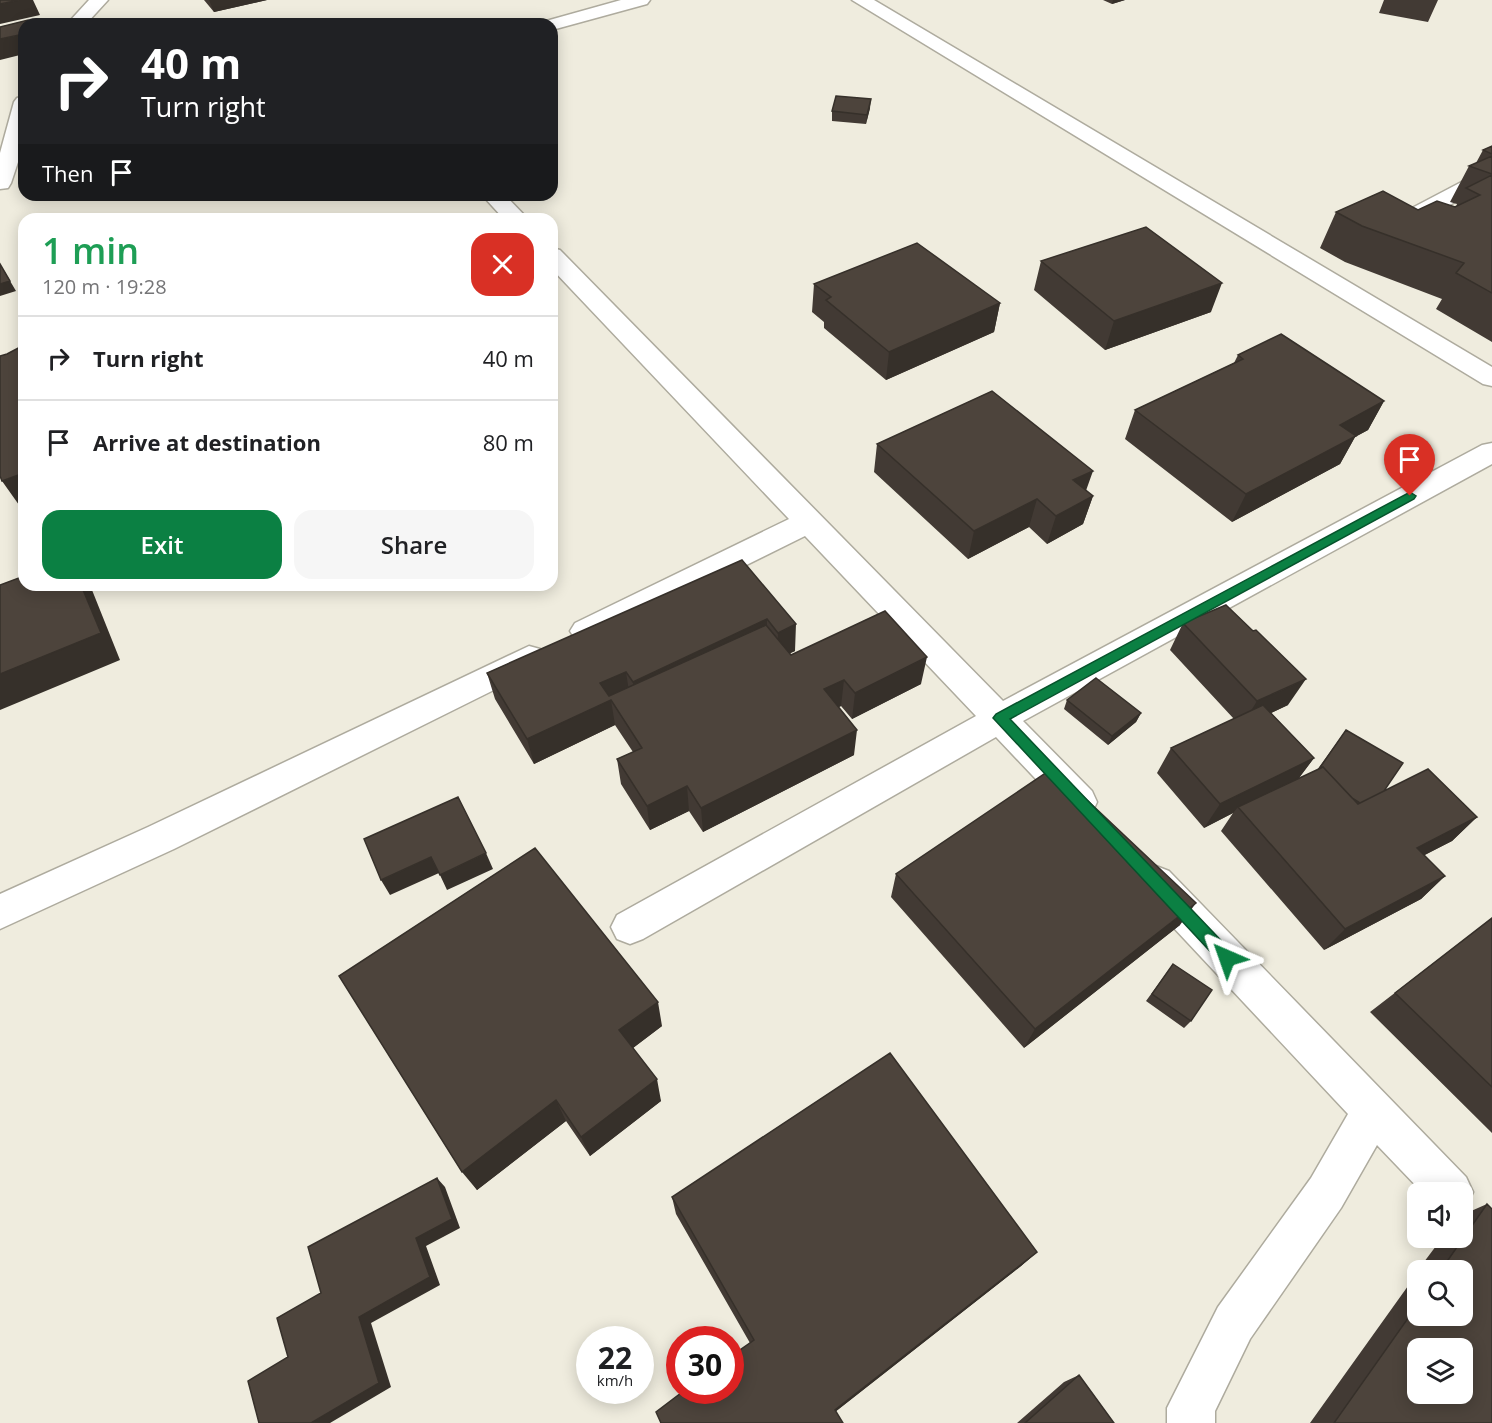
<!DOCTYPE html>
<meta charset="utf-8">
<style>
:root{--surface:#fff;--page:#f6f6f6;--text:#202124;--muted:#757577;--line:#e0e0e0;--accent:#0b8043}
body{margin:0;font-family:"Open Sans",sans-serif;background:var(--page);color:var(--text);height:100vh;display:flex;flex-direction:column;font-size:22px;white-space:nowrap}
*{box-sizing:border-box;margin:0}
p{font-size:20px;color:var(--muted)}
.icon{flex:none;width:33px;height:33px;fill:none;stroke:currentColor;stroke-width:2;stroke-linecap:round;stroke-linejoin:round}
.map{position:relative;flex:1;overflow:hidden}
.details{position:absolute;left:18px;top:213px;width:540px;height:378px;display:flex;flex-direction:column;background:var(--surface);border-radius:18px;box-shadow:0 3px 15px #0003}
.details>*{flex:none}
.top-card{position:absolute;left:18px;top:18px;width:540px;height:183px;border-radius:18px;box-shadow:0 3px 15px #0003;background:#202124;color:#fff;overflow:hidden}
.fabs{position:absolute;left:1407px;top:1182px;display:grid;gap:12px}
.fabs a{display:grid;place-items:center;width:66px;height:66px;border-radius:12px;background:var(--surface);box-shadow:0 3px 15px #0003;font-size:30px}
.speed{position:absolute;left:576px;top:1326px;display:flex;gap:12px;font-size:30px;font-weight:700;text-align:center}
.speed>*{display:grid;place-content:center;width:78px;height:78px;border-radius:50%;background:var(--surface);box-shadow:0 3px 15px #0003;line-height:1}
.speed small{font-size:15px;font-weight:400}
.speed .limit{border:9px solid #d22;background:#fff;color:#111}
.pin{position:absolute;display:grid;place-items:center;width:51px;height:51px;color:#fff;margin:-62px -26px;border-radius:50% 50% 50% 0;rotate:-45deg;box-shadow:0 0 6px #0007}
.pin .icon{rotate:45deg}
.me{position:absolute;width:66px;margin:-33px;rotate:317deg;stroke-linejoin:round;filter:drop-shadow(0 0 4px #0008)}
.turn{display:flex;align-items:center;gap:21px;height:126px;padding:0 24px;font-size:27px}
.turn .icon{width:78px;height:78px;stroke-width:2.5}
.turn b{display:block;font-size:42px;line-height:51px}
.then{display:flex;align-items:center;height:57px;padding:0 24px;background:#0003;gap:12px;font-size:22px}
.round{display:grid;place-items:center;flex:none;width:63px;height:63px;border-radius:18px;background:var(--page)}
.head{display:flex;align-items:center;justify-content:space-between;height:102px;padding:0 24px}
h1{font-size:36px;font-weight:600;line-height:45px;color:#1e9e55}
.primary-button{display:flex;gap:12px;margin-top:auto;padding:12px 24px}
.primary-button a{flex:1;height:69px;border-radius:18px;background:var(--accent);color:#fff;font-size:24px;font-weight:600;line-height:69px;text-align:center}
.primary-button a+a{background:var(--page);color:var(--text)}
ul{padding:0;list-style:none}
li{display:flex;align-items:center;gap:18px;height:84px;padding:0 24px;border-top:2px solid var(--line)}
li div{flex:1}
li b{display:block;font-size:22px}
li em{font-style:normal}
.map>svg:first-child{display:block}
</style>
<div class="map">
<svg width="1492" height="1423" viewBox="0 0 1492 1423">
<rect width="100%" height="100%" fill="#efecde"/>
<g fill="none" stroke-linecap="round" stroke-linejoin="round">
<g stroke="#aeab9e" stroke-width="3">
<path id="minor" d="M89,0h19l-22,24h-19z
M621,0h29l-3,4 -95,26v-6h-8l2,-3z
M852,0h22l618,367v19l-9,-2z
M24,96v48l-13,39 -3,5 -8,1v-36l14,-51 3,-4z
M1492,166v15l-83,47h-16l-3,-5 3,-5z
M482,195h23l23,24h-24z
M552,248l8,2 443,451 479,-256 10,-2v21l-469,257 69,70 5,11 -5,11 -12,4 -12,-4 -72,-76 -353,202 -13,5 -13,-5 -6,-12 6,-12 359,-199 -171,-180 -208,103 -11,4 -11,-4 -5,-8 5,-8 214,-104 -237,-250z
M529,646l11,3 5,9 -5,9 -366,182 -174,80v-35l148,-67z
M1156,866l13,5 297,306 7,15 -7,15 -4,2v-17h-40l-45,-47 -36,63 -91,131 -35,72v12h-48v-15l51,-101 93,-129 37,-64 -205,-219 -5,-12 5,-12z"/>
</g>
<use href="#minor" fill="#fff" fill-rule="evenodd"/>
</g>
<path fill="#423a34" d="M204,0h63l-53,12z
M1103,0h22l-13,4z
M1384,0h54l-10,22 -49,-9z
M870,108l-4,16 -34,-3v-10z
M1492,146v196l-56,-33 6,-10 -97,-37 -25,-14 16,-36 82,-2 38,-3 1,-3 -7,-2 19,-36 7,-3 7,-13z
M1041,261l170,51 -106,38 -71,-60z
M814,284l186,19 -6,29 -108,48 -62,-52v-6l-12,-10z
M1238,355l146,46 -16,29 -13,7 -15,27 -108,58 -107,-83 10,-29 99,-47z
M877,444l209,47 7,5 -10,28 -36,20 -18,-17 -61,32 -94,-87z
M742,560l53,91 -6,2 2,2 130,29 -69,35 -11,-13 -2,1 15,48 -151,77 -14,-21 -39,19 -29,-46 -4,-25 16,-7 -18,-27 -81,39 -39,-65 -8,-26z
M1183,623l105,82 -17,8 43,45 -15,20 18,-8 29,-40 38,61 93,26 -25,24 -28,14 21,21 -24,23 -97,51 -103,-119 12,-18 -29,15 -47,-55 14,-25 63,-29 -64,-69z
M1067,700l74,13 -5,9 -28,23 -44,-36z
M896,874l284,51 -156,123 -133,-151z
M1492,918v215l-122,-121z
M1173,964l18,57 -7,7 -38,-27z
M339,976l323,50 -29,22 28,53 -71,55 -24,-35 -89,69z
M672,1197l365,55 -16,14 -185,145 -86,-68 -74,-129z
M1487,1204l5,219h-182l108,-151v44l44,-46h-44l24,-32h20v-23z
M1079,1375l35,48h-97l47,-41z"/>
<path fill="#36302a" d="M19,0h14l7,15 -40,9v-20z
M209,0h58l-53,12z
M1113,0h12l-13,4z
M24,34v20l-24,6v-21z
M871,99l-1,9 -4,16 1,-9z
M0,264l16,27 -16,5z
M1222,283l-11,29 -106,38 9,-29z
M1000,303l-6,29 -108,48 3,-28z
M1384,401l-16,29 -13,7 -15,27 -108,58 14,-28 94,-69z
M1093,471l-10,28 -10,-19z
M24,473v39l-22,-31z
M1093,496l-10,28 -36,20 9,-28z
M1037,499l-8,28 -61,32 6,-28z
M81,585h9l30,75 -120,50v-36z
M767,619v27l-131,62 -3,-26z
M796,624l-1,27 -18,9 1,-27z
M927,657l-6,27 -69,35 3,-26z
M626,672l4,26 -19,2 4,25 -81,39 -7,-25 73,-56z
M1306,679l-18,26 -47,22 16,-26z
M844,680l-3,26 -19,9 2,-26z
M1141,713l-5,9 -28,23 4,-9z
M857,730l-3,25 -151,77 -2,-24z
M1314,758l-19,25 -57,24 -5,6 -29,15 16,-24z
M687,786l2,25 -39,19 -3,-24z
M1477,817l-25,24 -58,30 23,-23z
M486,853l7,16 -46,21 -7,-15z
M431,857l8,16 -49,22 -9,-15z
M1445,876l-24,23 -97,51 21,-21z
M1196,903l-16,22 -156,123 11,-19z
M658,1002l4,24 -37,28 -6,-24z
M657,1079l4,22 -71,55 -9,-19z
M556,1100l10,21 -89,69 -15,-18z
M437,1178l8,9 15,41 -34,18 14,39 -69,38 20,64 -61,36h-19l48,-106 57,-79z
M1037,1252l-16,14 -191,150 5,-6z"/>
<path fill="#4d443c" stroke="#36302a" stroke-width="1.5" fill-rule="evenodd" d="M0,0h19l-19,4z
M28,20l3,4h-7v10l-24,5v-12z
M836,96l35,3 -4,16 -35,-4z
M1492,146v8l-9,-4z
M1492,156v18l-23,-8z
M1492,175v118l-36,-20 8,-10 -102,-37 -26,-14 47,-21 35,19 19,-9 18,6 25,-12 -14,-7z
M1146,227l76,56 -108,38 -73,-60z
M917,243l83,60 -111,49 -63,-52 5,-3 -17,-13z
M0,264l10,17 -10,3z
M1281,334l103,67 -44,24 16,11 -110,58 -111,-84 108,-51 -5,-4z
M24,345v128l-22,8 -2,-5v-120l7,-2z
M992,391l101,80 -20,9 20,16 -37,20 -19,-17 -63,32 -97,-87z
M742,560l54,64 -18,9 -11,-14 -134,63 -7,-10 -26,11 9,13 157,-71 25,30 94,-44 42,46 -72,36 -11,-13 -20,9 33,41 -156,78 -14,-22 -40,20 -30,-47 25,-11 -31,-48 -84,39 -40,-66z
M24,576v9h57l20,48 -101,41v-89z
M1226,605l27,26 3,-1 50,49 -49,22 -74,-78z
M1096,678l45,35 -29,23 -45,-36z
M1263,705l51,53 -94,46 -49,-56z
M1346,730l57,33 -19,28 -24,12 -8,-5 -29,-31 -4,2z
M1323,767l35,37 70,-35 49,48 -60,31 28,28 -100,53 -107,-122z
M1053,768l143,135 -161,126 -139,-155z
M458,797l28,56 -46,22 -9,-18 -50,23 -17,-41z
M535,848l123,154 -39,28 38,49 -76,58 -25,-37 -94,72 -123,-196z
M1492,918v169l-97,-94z
M1173,964l39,26 -21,31 -39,-27z
M890,1053l147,199 -202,158 8,13h-182l-5,-11 29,-22h45v-33l24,-17 -82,-143z
M437,1178l15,41 -36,19 14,39 -71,40 20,66 -68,40h-52l-11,-42 40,-24 -11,-39 44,-25 -13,-46z
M1487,1204l5,5v214h-158l84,-119v12h44v-46h-21zM1418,1348h44v46h-44z
M1079,1375l35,48h-89z"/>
<path fill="#0b8043" stroke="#07532c" stroke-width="1.5" d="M1410,492l6,4 -2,3 -404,220 222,233 3,6 -3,5 -5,2 -6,-2 -228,-245 3,-4z"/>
</svg>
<div class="fabs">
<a><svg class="icon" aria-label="sound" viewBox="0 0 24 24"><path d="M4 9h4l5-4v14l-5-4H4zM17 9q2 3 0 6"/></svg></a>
<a><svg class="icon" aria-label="search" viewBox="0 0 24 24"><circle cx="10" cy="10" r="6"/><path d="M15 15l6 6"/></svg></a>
<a><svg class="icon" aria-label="layers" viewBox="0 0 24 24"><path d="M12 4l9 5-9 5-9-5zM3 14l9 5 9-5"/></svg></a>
</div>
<div class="speed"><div>22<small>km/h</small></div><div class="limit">30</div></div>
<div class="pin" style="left:1410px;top:496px;background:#d93025"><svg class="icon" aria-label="arrive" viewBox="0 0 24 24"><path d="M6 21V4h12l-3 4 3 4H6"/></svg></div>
<svg class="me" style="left:1227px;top:958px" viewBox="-20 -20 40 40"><path d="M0-17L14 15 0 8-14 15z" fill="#0b8043" stroke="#fff" stroke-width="4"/></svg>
<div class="top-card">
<div class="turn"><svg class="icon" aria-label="right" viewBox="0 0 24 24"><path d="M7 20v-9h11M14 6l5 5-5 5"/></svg><div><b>40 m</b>Turn right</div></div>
<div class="then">Then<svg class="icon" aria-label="arrive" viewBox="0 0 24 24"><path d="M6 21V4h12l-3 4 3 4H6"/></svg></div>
</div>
<section class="details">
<div class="head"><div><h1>1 min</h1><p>120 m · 19:28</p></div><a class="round" style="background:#d93025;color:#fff"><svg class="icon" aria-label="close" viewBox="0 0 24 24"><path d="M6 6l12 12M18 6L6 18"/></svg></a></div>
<ul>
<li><svg class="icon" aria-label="right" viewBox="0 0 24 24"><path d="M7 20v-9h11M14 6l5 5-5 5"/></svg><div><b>Turn right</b></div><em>40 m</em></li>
<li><svg class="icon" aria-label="arrive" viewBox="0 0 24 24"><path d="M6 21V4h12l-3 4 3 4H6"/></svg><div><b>Arrive at destination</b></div><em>80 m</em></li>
</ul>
<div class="primary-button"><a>Exit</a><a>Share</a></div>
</section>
</div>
